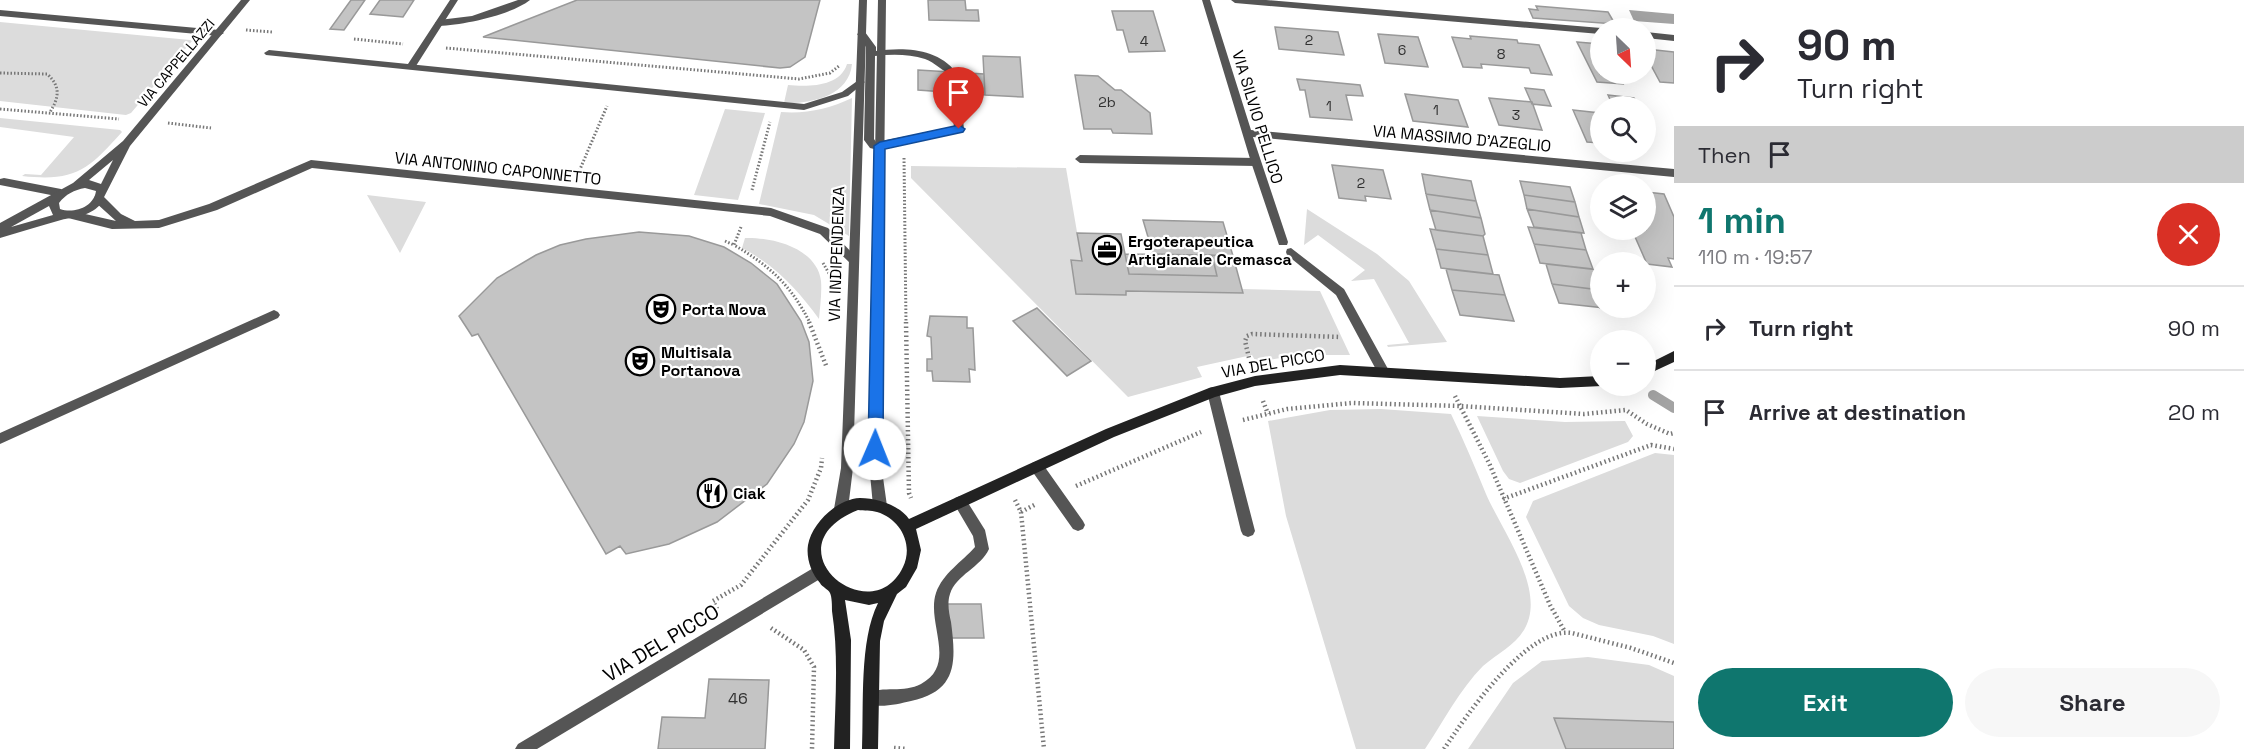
<!DOCTYPE html>
<meta charset="utf-8">
<style>
:root{--surface:#fff;--page:#f7f7f7;--text:#2b2b33;--muted:#7c7c81;--line:#e1e1e2;--accent:#0f766e}
body{margin:0;font-family:"Space Grotesk",sans-serif;background:var(--page);color:var(--text);height:100vh;display:flex;flex-direction:column;font-size:22px;white-space:nowrap}
*{box-sizing:border-box;margin:0}
p{font-size:20px;color:var(--muted)}
.icon{flex:none;width:33px;height:33px;fill:none;stroke:currentColor;stroke-width:2;stroke-linecap:round;stroke-linejoin:round}
.map{position:relative;flex:1;overflow:hidden}
.details{display:flex;flex-direction:column;background:var(--surface);width:570px}
.details>*{flex:none}
.top-card{background:#fff;color:var(--text);overflow:hidden}
.needle{width:39px;rotate:155deg}
.buttons{position:absolute;left:1590px;top:18px;display:grid;gap:12px}
.buttons a{display:grid;place-items:center;width:66px;height:66px;border-radius:50%;background:var(--surface);box-shadow:0 6px 24px #0002;font-size:30px}
.pin{position:absolute;display:grid;place-items:center;width:51px;height:51px;color:#fff;margin:-62px -26px;border-radius:50% 50% 50% 0;rotate:-45deg;box-shadow:0 0 6px #0007}
.pin .icon{rotate:45deg}
.me{position:absolute;width:66px;margin:-33px;rotate:1deg;stroke-linejoin:round;filter:drop-shadow(0 0 4px #0008)}
.turn{display:flex;align-items:center;gap:21px;height:126px;padding:0 24px;font-size:27px}
.turn .icon{width:78px;height:78px;stroke-width:2.5}
.turn b{display:block;font-size:42px;line-height:51px}
.then{display:flex;align-items:center;height:57px;padding:0 24px;background:#0003;gap:12px;font-size:22px}
.round{display:grid;place-items:center;flex:none;width:63px;height:63px;border-radius:32px;background:var(--page)}
.summary{display:flex;align-items:center;justify-content:space-between;height:102px;padding:0 24px}
h1{font-size:36px;font-weight:700;line-height:45px;color:var(--accent)}
.button{display:flex;gap:12px;margin-top:auto;padding:12px 24px}
.button a{flex:1;height:69px;border-radius:36px;background:var(--accent);color:#fff;font-size:24px;font-weight:700;line-height:69px;text-align:center}
.button a+a{background:var(--page);color:var(--text)}
ul{padding:0;list-style:none}
li{display:flex;align-items:center;gap:18px;height:84px;padding:0 24px;border-top:2px solid var(--line)}
li div{flex:1}
li b{display:block;font-size:22px}
li em{font-style:normal}
main{display:flex;flex:1;min-height:0}
.map>svg:first-child{display:block}
</style>
<main>
<div class="map">
<svg width="1674" height="749" viewBox="0 0 1674 749">
<rect width="100%" height="100%" fill="#fff"/>
<path fill="#dcdcdc" d="M0,22l190,18 2,1 -61,72 -5,2 -126,-14z
M847,64h5c-3,32 -41,40 -68,39l4,-18c20,2 52,2 59,-21z
M852,98l-3,138 -35,-21 -55,-11 22,-92c25,2 48,-3 71,-14z
M725,109l40,4 -27,87 -44,-5z
M0,118l120,12 2,2c-34,38 -47,50 -100,44l3,-2 16,1 33,-38 -74,-10z
M911,166l155,2 16,93h-11l6,33 49,1v-4l117,2 -1,-4 78,2 30,64h-52l-42,7 -4,-7 -55,12 5,10 -74,20 -217,-219z
M367,195l59,7 -26,51z
M1307,209l70,45 32,27 38,61 -59,5 -1,-2 22,-2 -35,-64 -23,2 14,-11 -47,-35 -14,10z
M745,238c27,-1 72,10 76,43 1,12 -1,26 -2,38 -21,-29 -44,-54 -77,-71z
M1381,409l70,5c13,27 24,53 35,80 15,35 62,97 38,136 -10,16 -27,24 -41,36 -23,23 -40,56 -58,83h-69l-70,-233 -18,-95 62,-11z
M1477,416l88,6 60,-1 8,15 -5,6 -108,41 -11,-4 -6,-8z
M1655,453l19,2v189l-21,-8 -54,-11 -16,-7 -14,-12 -43,-89 7,-16z
M1588,657l61,8 25,11v46l-119,-4 11,31h-98l45,-66 29,-22z"/>
<path fill="#a3a3a3" d="M1629,10l45,4v10l-40,-3z"/>
<g fill="none" stroke-linecap="round" stroke-linejoin="round">
<path stroke="#a3a3a3" stroke-width="10" d="M1653,395l21,13"/>
</g>
<path fill="#c4c4c4" stroke="#999" stroke-width="1.5" d="M351,0h14l-21,30 -14,-1z
M380,0h34l-11,17 -33,-3z
M577,0h243l-15,57 -15,10 -10,1 -297,-31z
M928,0h37l1,10h12l1,11 -50,-1z
M1536,6l72,6 7,12 -82,-6 -4,-9 9,1z
M1112,11h41l12,40 -36,1 -6,-22h-6z
M1275,27l63,5 6,23 -65,-6z
M1378,34l40,3 10,30 -43,-4z
M1470,36l47,4 1,3 21,2 13,30 -21,-2 -2,-5 -48,-4 1,4 -19,-1 -11,-30 19,2z
M1577,42l23,2v30h18l5,10 -26,-2z
M1646,49l28,3v31l-14,-1 -14,-26z
M983,56l37,1 3,40 -38,-2z
M918,70l66,4 1,21 -67,-5z
M1075,75l23,1 17,14h6l29,23 2,21 -39,-1 -2,-4h-27z
M1297,79l63,6 3,11 -17,-1 6,25 -42,-3 -5,-27h-5z
M1525,88l19,2 7,16 -19,-2z
M1405,94l53,6 10,27 -55,-6z
M1608,95l26,3 5,8h-26z
M1489,98l43,4 10,28 -43,-5z
M1573,110l27,3v30l-13,-1z
M1332,165l51,5 8,29 -26,-3 1,5 -27,-3z
M1422,174l49,7 5,20 -50,-7z
M1520,181l50,6 5,15 -51,-7z
M1646,192l18,2 10,23v42l-6,-1 4,9 -25,-3 -15,-34h14z
M1426,194l50,7 5,17 -51,-8z
M1524,195l51,7 4,15 -52,-8z
M1527,209l52,8 5,16 -50,-6z
M1430,210l51,8 4,16 -2,2 -47,-6z
M1143,220l80,2 10,34 -80,-2z
M1528,227l53,6 5,17 -52,-6z
M1430,229l53,7 5,19 -52,-6z
M639,232l50,4 35,11 27,16 26,21 24,37 8,21 4,39 -9,41 -10,22 -27,40 -50,38 -48,22 -43,10 -6,-8 -14,8 -128,-220 -6,2 -13,-20 38,-38 39,-23 24,-10 26,-6z
M1077,233l44,1 8,40 88,2 -5,-21 21,1 10,37 -117,-2v4l-50,-1 -5,-34 11,1z
M1534,244l52,6 7,19 -53,-6z
M1436,249l52,6 5,19 -52,-6z
M1125,254l87,1 5,21 -88,-2z
M1546,264l53,6 1,20 -48,-6z
M1446,269l53,6 6,20 -53,-5z
M1552,284l48,6v18l14,1 -55,-6z
M1452,290l53,5 9,26 -54,-6z
M1037,308l12,12 42,41 -24,15 -54,-55z
M930,316l37,1v11h6l2,42 -6,-1 1,13 -37,-1 -1,-10h-5v-12h5l-1,-22 -4,-1z
M937,604h44l3,34h-45z
M709,679l60,1 -4,69h-107l4,-32 43,1z
M1554,718l120,4v27h-108z"/>
<g fill="none" stroke-linecap="round" stroke-linejoin="round">
<path stroke="#777" stroke-width="3" stroke-dasharray="1.5 2" stroke-linecap="butt" d="M246,30l26,2
M354,39l49,5
M446,48l353,31 31,-6 9,-7
M0,73l47,1c14,12 12,24 3,38
M0,109l119,10
M168,123l43,5
M904,158l2,165
M578,174l29,-68
M752,190l18,-68
M741,227l-7,18c36,21 57,40 76,78
M725,241l9,4
M823,263l8,14"/>
<path stroke="#777" stroke-width="4.5" stroke-dasharray="1.5 3" stroke-linecap="butt" d="M809,322l18,46
M906,322l3,171 2,5
M1250,362l-5,-21 2,-5 5,-2 89,3
M1455,396l34,67 61,142 15,27
M1263,401l5,13
M1243,420l44,-11 65,-6 108,3 124,8 42,-4 21,14 23,10 4,-1
M1076,486l125,-54
M1503,499l148,-54 23,4
M1015,500l6,12 23,237
M1021,512l15,-8
M717,609l-4,-8 28,-16 67,-85 13,-32 1,-10
M771,628l33,22 10,17 -2,82
M894,748l13,1
M1444,749c22,-33 83,-123 128,-116l59,15 43,15"/>
<path fill="#555" fill-rule="evenodd" d="M518,0h12c-19,15 -66,25 -91,26l-4,-3 4,-3 33,-4z
M0,10l219,20 5,3 -5,3 -219,-20z
M862,31l3,1 11,15v4c27,-4 61,-3 80,21l-2,2c-9,1 -19,-12 -29,-15 -16,-5 -33,-5 -50,-3l-1,83 2,3 78,-15 -4,-34 5,-3 5,3 4,36 -2,2 -88,18 -4,-1 -6,-8 2,-93 -9,-13z
M269,50l535,54 38,-12 18,-13 5,3 -17,14 -44,14 -538,-55 -2,-2z
M1080,155l176,3 5,4 -5,4 -176,-3 -5,-4z
M311,160l460,48 57,20 31,32 -1,3h-8l-30,-29 -50,-18 -458,-48 -95,42 -58,18 -47,1 -44,-11 -1,-3 5,-4 44,10 -21,-19 -1,-3 1,-3h8l18,18 14,7 24,-1 50,-16z
M4,178l57,11 5,4 -5,4 -61,-12v-6z
M1291,248l53,41 44,80 2,4 -2,4h-8l-44,-82 -49,-40 -1,-3 1,-3z
M274,310l4,2 2,3 -2,3 -278,126v-11z
M1213,387l4,1 2,4 36,139 -2,4 -5,2 -5,-2 -2,-4 -34,-139 2,-4z
M1037,461l5,2 41,58 2,4 -2,4 -5,2 -5,-2 -41,-58 -1,-4 1,-4z
M960,496l5,2 20,32 4,19c-8,18 -33,26 -39,45 -3,9 -1,19 1,28 5,39 7,69 -40,79 -13,3 -33,8 -45,2l-2,-5 2,-5c17,-7 38,0 55,-9 37,-20 5,-61 15,-91 7,-20 26,-31 39,-46l-2,-11 -20,-34 2,-4z"/>
<path fill="#555" fill-rule="evenodd" d="M241,0h9l-120,146 -30,59c-12,12 -24,11 -39,15 -21,6 -41,12 -61,18v-15l73,-40 50,-42zM113,160l-12,24 -12,-4zM85,188l11,3c-2,16 -22,23 -36,18l-1,-6c7,-9 15,-13 26,-15zM49,206l4,9 -42,12z
M450,0h8l-44,69h-6l-2,-2z
M1202,0h8l41,130 423,39v8l-421,-40 35,105 -1,3h-8l-28,-83z
M1231,0h35l335,28 -1,6 -365,-31z
M1646,32l28,3v6l-28,-3z
M820,564l5,2 2,5 -2,5 -288,173h-22l3,-5z"/>
<path fill="#555" fill-rule="evenodd" d="M859,0h8l-14,468 -5,41 -2,4 -5,2 -5,-2 -2,-4 7,-41z
M878,0h8l-5,463 6,43 -2,4 -5,2 -5,-2 -2,-4 -4,-43z"/>
<path fill="#222" fill-rule="evenodd" d="M1674,351v11l-28,13v-10z
M1340,365l220,13 40,-2 2,10 -42,2 -220,-13 -85,11 -40,11 -101,40 -198,92 5,21 -4,18 -11,19 -9,7 -13,27 -4,20 -2,108h-16c2,-44 -3,-108 16,-146l-9,2 -24,-5 6,40 -1,109h-16c1,-46 5,-92 -2,-138 0,-5 0,-14 -2,-18 -2,-4 -8,-6 -10,-10 -9,-10 -14,-25 -12,-38 4,-22 29,-46 52,-47 17,0 39,7 49,21l197,-90 103,-41 46,-12zM858,510c6,1 13,0 19,2 23,7 37,32 26,55 -32,67 -137,-20 -45,-57z"/>
</g>
<path fill="#1a73e8" stroke="#114b97" stroke-width="1.5" d="M959,125l6,4 -2,3 -78,17 -2,300 -3,5 -5,1 -5,-1 -2,-5 6,-303 6,-4z"/>
<defs>
<g id="office-ring" transform="scale(1.5)"><circle r="9.5" fill="#fff" stroke="#000" stroke-width="1.5"/><path d="M-6-3h4V-5.5h4V-3h4V5H-6ZM-1-4.5V-3h2v-1.5ZM-6 0V1H6V0Z" fill="#000"/></g>
<g id="theatre-ring" transform="scale(1.5)"><circle r="9.5" fill="#fff" stroke="#000" stroke-width="1.5"/><path d="M-5-5.5Q0-4 5-5.5V0Q5 5 0 6Q-5 5-5 0ZM-3.3-2.5H-1v1.5H-3.3ZM1-2.5H3.3v1.5H1ZM-2.8 1Q0 5.5 2.8 1Z" fill="#000"/></g>
<g id="restaurant-ring" transform="scale(1.5)"><circle r="9.5" fill="#fff" stroke="#000" stroke-width="1.5"/><path d="M-5-6h1v4h1v-4h1v4h1v-4h1v5L-1.5 .5V6h-2V.5L-5-1ZM5-6V6H3V1.5H1.5Q1.5-4 5-6Z" fill="#000"/></g>
</defs>
<g fill-rule="evenodd">
<use href="#office-ring" x="1107" y="250"/>
<use href="#theatre-ring" x="661" y="309"/>
<use href="#theatre-ring" x="640" y="361"/>
<use href="#restaurant-ring" x="712" y="493"/>
</g>
<g text-anchor="middle" stroke-width="4.5" stroke-linejoin="round" paint-order="stroke">
<g font-size="14" fill="#313131">
<text x="1309" y="45">2</text>
<text x="1144" y="46">4</text>
<text x="1402" y="55">6</text>
<text x="1501" y="59">8</text>
<text x="1107" y="107">2b</text>
<text x="1329" y="111">1</text>
<text x="1436" y="115">1</text>
<text x="1516" y="120">3</text>
<text x="1361" y="188">2</text>
</g>
<g font-size="14" fill="#000" stroke="#fff">
<text transform="translate(176 63) rotate(-50)" y="5">VIA CAPPELLAZZI</text>
</g>
<g font-size="16" fill="#000" stroke="#fff">
<text transform="translate(1258 117) rotate(73)" y="6">VIA SILVIO PELLICO</text>
<text transform="translate(1462 138) rotate(5)" y="6">VIA MASSIMO D'AZEGLIO</text>
<text transform="translate(498 168) rotate(6)" y="6">VIA ANTONINO CAPONNETTO</text>
<text transform="translate(836 254) rotate(-88)" y="6">VIA INDIPENDENZA</text>
<text transform="translate(1273 363) rotate(-10)" y="6">VIA DEL PICCO</text>
</g>
<g font-size="16" font-weight="bold" fill="#000" stroke="#fff" text-anchor="start">
<text x="1128" y="247">Ergoterapeutica<tspan x="1128" dy="18">Artigianale Cremasca</tspan></text>
<text x="682" y="315">Porta Nova</text>
<text x="661" y="358">Multisala<tspan x="661" dy="18">Portanova</tspan></text>
<text x="733" y="499">Ciak</text>
</g>
<g font-size="16" fill="#313131">
<text x="738" y="704">46</text>
</g>
<g font-size="20" fill="#000" stroke="#fff">
<text transform="translate(661 643) rotate(-31)" y="7">VIA DEL PICCO</text>
</g>
</g>
</svg>
<div class="buttons">
<a><svg class="needle" viewBox="-14 -14 28 28"><path d="M0-13l5 13h-10z" fill="#e53935"/><path d="M0 13l5-13h-10z" fill="#7c7c81"/></svg></a>
<a><svg class="icon" aria-label="search" viewBox="0 0 24 24"><circle cx="10" cy="10" r="6"/><path d="M15 15l6 6"/></svg></a>
<a><svg class="icon" aria-label="layers" viewBox="0 0 24 24"><path d="M12 4l9 5-9 5-9-5zM3 14l9 5 9-5"/></svg></a>
<a>+</a>
<a>−</a>
</div>
<div class="pin" style="left:959px;top:129px;background:#d93025"><svg class="icon" aria-label="arrive" viewBox="0 0 24 24"><path d="M6 21V4h12l-3 4 3 4H6"/></svg></div>
<svg class="me" style="left:875px;top:449px" viewBox="-20 -20 40 40"><circle r="19" fill="#fff"/><path d="M0-13L10 11 0 6-10 11z" fill="#1a73e8"/></svg>
</div>
<section class="details">
<div class="top-card">
<div class="turn"><svg class="icon" aria-label="right" viewBox="0 0 24 24"><path d="M7 20v-9h11M14 6l5 5-5 5"/></svg><div><b>90 m</b>Turn right</div></div>
<div class="then">Then<svg class="icon" aria-label="arrive" viewBox="0 0 24 24"><path d="M6 21V4h12l-3 4 3 4H6"/></svg></div>
</div>
<div class="summary"><div><h1>1 min</h1><p>110 m · 19:57</p></div><a class="round" style="background:#d93025;color:#fff"><svg class="icon" aria-label="close" viewBox="0 0 24 24"><path d="M6 6l12 12M18 6L6 18"/></svg></a></div>
<ul>
<li><svg class="icon" aria-label="right" viewBox="0 0 24 24"><path d="M7 20v-9h11M14 6l5 5-5 5"/></svg><div><b>Turn right</b></div><em>90 m</em></li>
<li><svg class="icon" aria-label="arrive" viewBox="0 0 24 24"><path d="M6 21V4h12l-3 4 3 4H6"/></svg><div><b>Arrive at destination</b></div><em>20 m</em></li>
</ul>
<div class="button"><a>Exit</a><a>Share</a></div>
</section>
</main>
